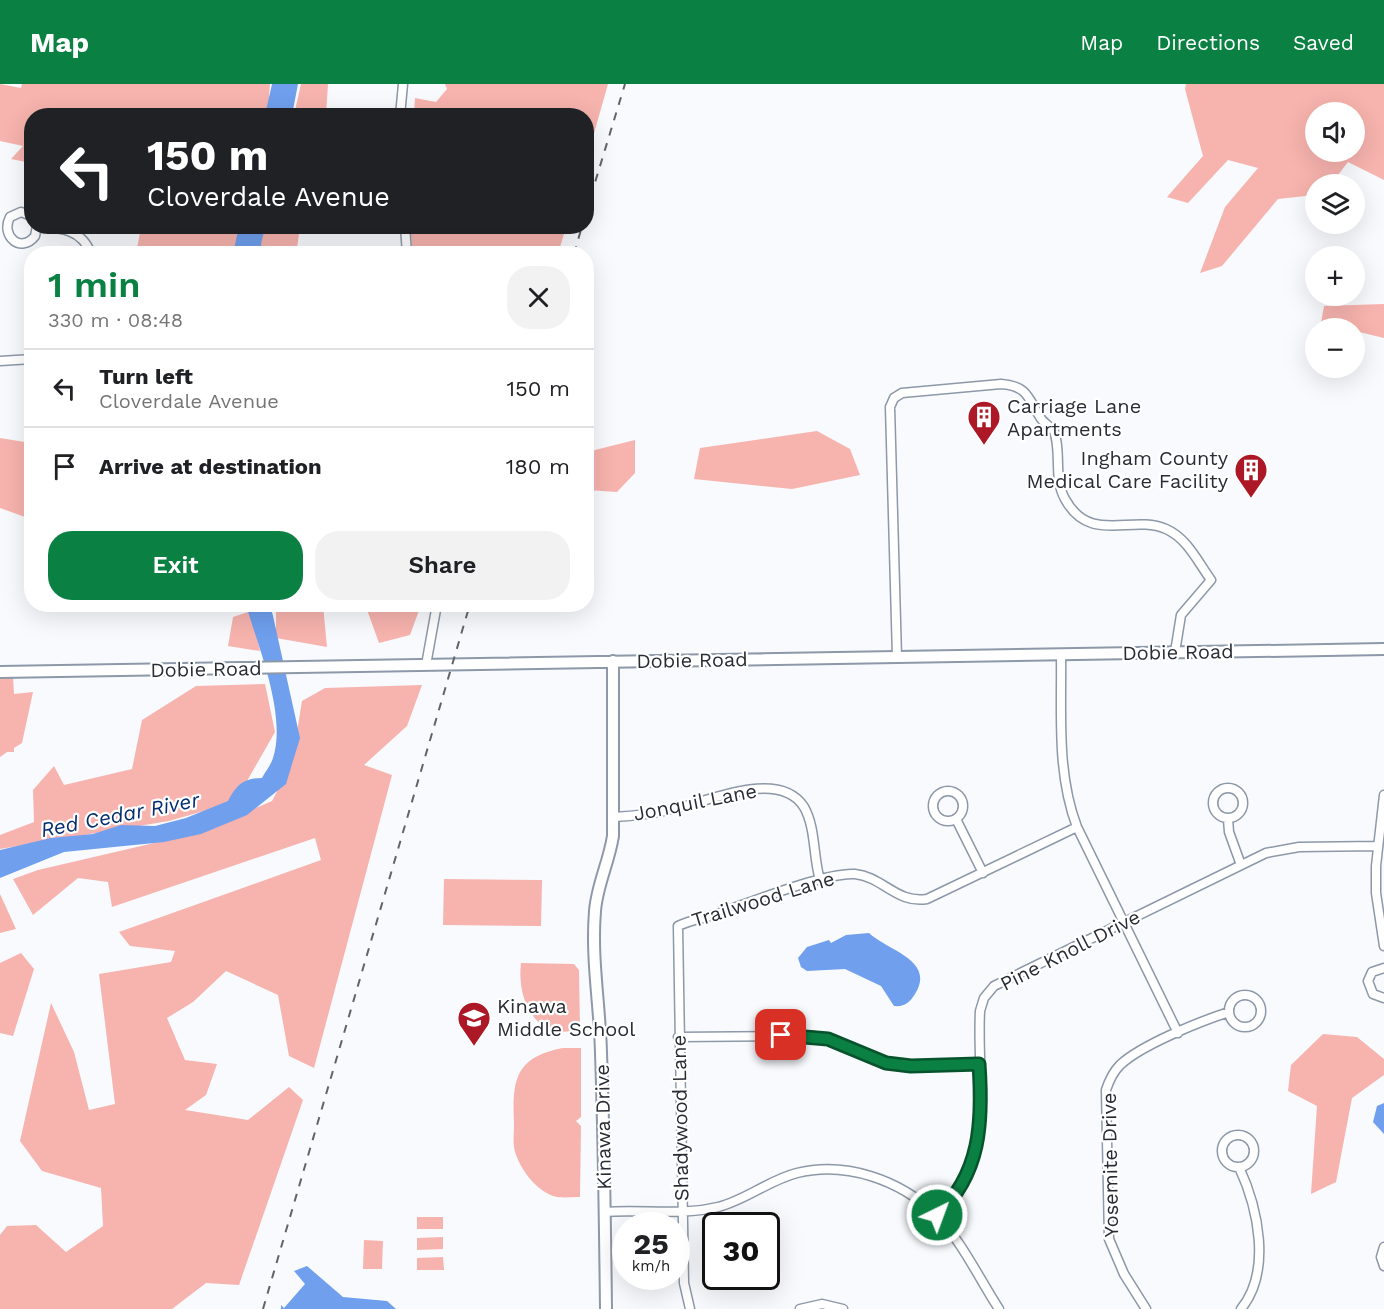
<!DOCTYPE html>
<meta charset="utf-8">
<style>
:root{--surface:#fff;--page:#f2f2f2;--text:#202124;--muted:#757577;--line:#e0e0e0;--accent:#0b8043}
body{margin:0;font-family:"Work Sans",sans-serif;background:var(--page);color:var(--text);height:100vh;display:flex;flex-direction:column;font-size:22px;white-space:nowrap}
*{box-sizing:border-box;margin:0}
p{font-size:20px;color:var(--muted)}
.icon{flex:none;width:33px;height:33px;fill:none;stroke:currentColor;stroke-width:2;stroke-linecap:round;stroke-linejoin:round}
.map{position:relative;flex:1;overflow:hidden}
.drawer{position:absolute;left:24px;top:162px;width:570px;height:366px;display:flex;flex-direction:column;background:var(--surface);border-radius:24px;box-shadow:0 6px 24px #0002}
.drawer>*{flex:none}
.top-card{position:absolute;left:24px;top:24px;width:570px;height:126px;border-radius:24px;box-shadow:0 6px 24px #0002;background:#202124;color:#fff;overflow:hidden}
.buttons{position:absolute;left:1305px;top:18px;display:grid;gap:12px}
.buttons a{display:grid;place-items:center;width:60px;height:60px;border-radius:50%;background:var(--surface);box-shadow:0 6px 24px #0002;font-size:30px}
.speed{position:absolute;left:612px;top:1128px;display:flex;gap:12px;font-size:30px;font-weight:700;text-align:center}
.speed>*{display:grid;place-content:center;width:78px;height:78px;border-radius:50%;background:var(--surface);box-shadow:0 6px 24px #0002;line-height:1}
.speed small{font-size:15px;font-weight:400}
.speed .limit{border:3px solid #111;border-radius:9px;background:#fff;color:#111}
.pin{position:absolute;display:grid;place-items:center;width:51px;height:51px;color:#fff;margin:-26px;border-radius:12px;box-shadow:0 3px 9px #0006}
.me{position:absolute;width:66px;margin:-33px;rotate:42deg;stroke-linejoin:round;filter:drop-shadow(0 0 4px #0008)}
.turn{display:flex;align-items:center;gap:21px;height:126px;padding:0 24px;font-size:27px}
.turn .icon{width:78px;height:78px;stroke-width:2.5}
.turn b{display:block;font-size:42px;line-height:51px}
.round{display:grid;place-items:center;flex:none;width:63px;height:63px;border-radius:24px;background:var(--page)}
.headline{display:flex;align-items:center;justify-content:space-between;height:102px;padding:0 24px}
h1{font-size:36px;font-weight:600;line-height:45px;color:var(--accent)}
.button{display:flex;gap:12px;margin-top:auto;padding:12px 24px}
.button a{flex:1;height:69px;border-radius:24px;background:var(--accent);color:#fff;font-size:24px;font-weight:600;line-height:69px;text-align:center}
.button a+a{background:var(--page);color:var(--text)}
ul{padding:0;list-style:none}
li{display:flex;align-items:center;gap:18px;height:78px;padding:0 24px;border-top:2px solid var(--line)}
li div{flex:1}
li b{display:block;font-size:22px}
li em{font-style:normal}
header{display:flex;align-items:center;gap:36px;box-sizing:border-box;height:84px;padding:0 30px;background:var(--accent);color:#fff}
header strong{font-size:28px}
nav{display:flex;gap:33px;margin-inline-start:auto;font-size:21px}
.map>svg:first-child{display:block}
</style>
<header>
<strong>Map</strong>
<nav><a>Map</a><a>Directions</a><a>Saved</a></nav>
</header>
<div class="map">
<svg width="1384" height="1225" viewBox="0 0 1384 1225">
<rect width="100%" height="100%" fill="#f8fafe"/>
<path fill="#f7b3ae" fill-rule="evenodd" d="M0,0l21,4 1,-4h248l-1,12 12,19 -249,1 -1,47 -20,-4 12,-13 -23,-5z
M301,0h27l-2,31h-32z
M445,0h163l-21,74 -1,-42 -172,-1 1,-17 21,4 11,-13z
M1186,0h198v96l-36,-18 -17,22h-15l-1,11 -37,4 -56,67 -22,7 25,-66 33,-39 -30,-8 -40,43 -21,-6 36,-41 -18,-67zM1316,28h38v40h-38z
M141,143h159l-3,21 -4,5h-37l4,-25 -33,25 -91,1z
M410,143v-1l156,1 -8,27 -145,-1z
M1384,220v34l-29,-7 -1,-3 -33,-5 3,-17z
M817,347l33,18 10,26 -68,14 -98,-10 6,-31z
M0,354l31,5v50l-6,24 -25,-9z
M635,356v33l-18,19 -30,-2v-38z
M276,521h47l4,42 -51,-9z
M346,521h75l-11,30 -31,8 -13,-36z
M251,527l9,40 -32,-5 5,-29z
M0,593h13l1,17 19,-2 -11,51 -8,5v4h-7l-7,5z
M265,600l10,48 -40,70 -66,19 -169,28v-14l34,-13 -1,-32 21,-24 10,19 68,-16 10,-49 54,-34z
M422,601l-15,41 -43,39 28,10 -78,293 -25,-12 -11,-61 -52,-24 -33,31 -26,16 18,42 32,4 -11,31 -21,15 63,10 41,-33 14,13 -64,185 -33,-2 -34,26h-172v-74l7,-9 29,-1 30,27 37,-26 -2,-38 -59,-17 -22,-30 31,-138 23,49 15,58 26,-6 -16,-130 72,-12 4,-11 -45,-5 -11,-14 202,-72 -6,-22 -203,69 -4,-25 -30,-4 -45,37 -20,-36 25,-9 159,-37 75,-32 20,-38 10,-62 23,-13z
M444,795l98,1 -1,46 -98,-1z
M0,810l16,35 -16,4z
M21,869l13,16 -21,67 -13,-3v-70z
M521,879l53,1 5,6 1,61c-8,0 -21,2 -29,-1 -26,-11 -33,-43 -30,-67z
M1323,950l34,3 27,22v16l-32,23 -16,84 -25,12 6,-88 -29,-15 3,-26z
M563,964h18v69l-5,4 5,5 -1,71c-7,0 -15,1 -23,0 -20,-4 -40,-31 -43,-50 -1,-7 0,-16 0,-23 -2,-44 1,-67 49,-76z
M417,1133h26v12h-26z
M443,1153v12l-26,1v-12z
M364,1156l19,1 -1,28h-19z
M443,1173l1,13h-27v-12z"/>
<path fill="#6f9fed" d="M272,0h26l-6,31h-27z
M239,143h26l-4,17 2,9h-30z
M246,521h24l3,11 27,122 -14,46 -39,31 -46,19 -37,8 -100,10 -64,26v-28l51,-12 42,-4 28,-9 34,1 31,-8 42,-17c8,-16 16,-23 34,-23 3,-6 9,-13 11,-20 14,-43 -15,-112 -27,-153z
M869,849c19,18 67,27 46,61 -5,8 -10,13 -21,12l-13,-20 -36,-17 -38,2 -6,-4 -3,-9 9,-11 22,-7 2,3 15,-8z
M1384,1019v31l-11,-12 4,-16z
M307,1182l36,31 44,4 9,8h-115v-4l3,3 21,-24 -11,-13z"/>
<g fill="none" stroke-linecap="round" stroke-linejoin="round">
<g stroke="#8d98a8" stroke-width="11">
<path id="minor" d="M400,32l3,-32
M32,132l-11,-4 -11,5c-10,19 11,37 25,19l2,-10
M405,142l2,28
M38,144c22,-1 44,1 53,26
M0,277l32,-2
M1061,570c1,57 -5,118 16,173l101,206
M897,573l-7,-250 4,-9 8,-5 99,-9c27,2 27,14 39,33 3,6 10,9 14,14 8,22 -1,47 11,68 25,46 66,15 101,30 21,9 32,33 45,51l-30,35 -6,37
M426,581l11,-61
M1213 719a15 15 0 1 1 30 0a15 15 0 1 1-30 0Z
M933 722a15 15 0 1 1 30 0a15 15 0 1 1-30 0Z
M1384,711l-8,71v27l8,53
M614,733c22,-1 43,-4 64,-9 33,-8 102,-39 126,-1 12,21 9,50 16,73
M956,735l27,54
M1228,735l1,13 12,33
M1384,884l-12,4 -4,9 5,13 11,4
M1229 927a16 16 0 1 1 32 0a16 16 0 1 1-32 0Z
M678,953l136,-1c25,5 46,20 71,26 30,7 63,3 94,2
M1222 1067a16 16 0 1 1 32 0a16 16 0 1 1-32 0Z
M1239,1083c19,41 33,104 2,142
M604,1128c38,-3 77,4 114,-5 28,-7 51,-27 79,-34 49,-12 103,7 138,41 25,24 45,66 64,95
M937,1131c62,-57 39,-129 43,-204l4,-13 10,-12 272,-133 33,-6 78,-1
M1384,1163l-3,10 3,9
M690,1225l-6,-26 -6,-357c12,-6 26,-8 39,-12 32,-11 108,-42 138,-40 28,3 42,30 72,25l150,-72
M800,1225l22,-5 21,5
M1146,1225l-22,-35 -15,-35 -3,-149c3,-9 7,-18 14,-25 21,-20 81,-44 109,-53"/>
</g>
<g stroke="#8d98a8" stroke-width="14">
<path id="tertiary" d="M0,588l1384,-23
M606,1225c-1,-85 -2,-171 -5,-256 -1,-47 -10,-94 -6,-142 2,-26 14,-49 18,-75v-175"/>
</g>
<use href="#minor" stroke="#fff" stroke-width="8"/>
<use href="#tertiary" stroke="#fff" stroke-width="10"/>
<path stroke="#61656b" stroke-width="2" stroke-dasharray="8 8" stroke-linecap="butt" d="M586,128l39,-128
M574,170l8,-28
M263,1225l207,-705"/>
</g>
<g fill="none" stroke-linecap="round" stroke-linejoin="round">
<g stroke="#07532c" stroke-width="15">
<path id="route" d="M781,951l47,4 58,24 25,3 68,-2c4,58 2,110 -42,151"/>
</g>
<use href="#route" stroke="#0b8043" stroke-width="10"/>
</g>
<defs>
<g id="building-pin" transform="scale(1.725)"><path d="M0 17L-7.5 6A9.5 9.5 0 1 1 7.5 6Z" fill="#ac1825" stroke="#fff"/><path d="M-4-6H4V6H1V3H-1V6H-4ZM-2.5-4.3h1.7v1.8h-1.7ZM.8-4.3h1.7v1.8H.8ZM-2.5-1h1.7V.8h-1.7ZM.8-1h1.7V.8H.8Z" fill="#fff"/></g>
<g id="school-pin" transform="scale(1.725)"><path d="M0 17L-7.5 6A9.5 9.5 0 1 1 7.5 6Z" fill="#ac1825" stroke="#fff"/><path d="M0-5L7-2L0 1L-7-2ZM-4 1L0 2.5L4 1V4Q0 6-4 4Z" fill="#fff"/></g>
</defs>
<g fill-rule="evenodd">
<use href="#building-pin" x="984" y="333"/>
<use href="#building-pin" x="1251" y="386"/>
<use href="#school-pin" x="474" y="934"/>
</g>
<g text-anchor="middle" stroke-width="4.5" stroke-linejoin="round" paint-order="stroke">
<g font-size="20" fill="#282c33" stroke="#fff" text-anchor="start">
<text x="1007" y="329">Carriage Lane<tspan x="1007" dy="23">Apartments</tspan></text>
<text x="1228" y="381" text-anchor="end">Ingham County<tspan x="1228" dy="23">Medical Care Facility</tspan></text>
<text x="497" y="929">Kinawa<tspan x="497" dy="23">Middle School</tspan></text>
</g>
<g font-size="20" fill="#282c33" stroke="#fff">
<text transform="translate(1178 568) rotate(-1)" y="7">Dobie Road</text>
<text transform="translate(692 576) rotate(-1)" y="7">Dobie Road</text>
<text transform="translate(206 585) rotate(-1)" y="7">Dobie Road</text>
<text transform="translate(695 718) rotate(-11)" y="7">Jonquil Lane</text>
<text transform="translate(763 815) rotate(-17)" y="7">Trailwood Lane</text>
<text transform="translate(1070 866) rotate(-27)" y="7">Pine Knoll Drive</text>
<text transform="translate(680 1034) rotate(-91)" y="7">Shadywood Lane</text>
<text transform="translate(603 1043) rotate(-91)" y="7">Kinawa Drive</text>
<text transform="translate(1110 1081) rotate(-91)" y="7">Yosemite Drive</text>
</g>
<g font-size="21" font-style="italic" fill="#022e71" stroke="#fff">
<text transform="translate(120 731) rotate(-11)" y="7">Red Cedar River</text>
</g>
</g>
</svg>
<div class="buttons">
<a><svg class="icon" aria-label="sound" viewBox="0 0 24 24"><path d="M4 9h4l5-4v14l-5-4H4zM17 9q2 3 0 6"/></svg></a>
<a><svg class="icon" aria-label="layers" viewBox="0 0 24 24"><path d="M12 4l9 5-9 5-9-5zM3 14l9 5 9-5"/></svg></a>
<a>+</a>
<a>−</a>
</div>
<div class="speed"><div>25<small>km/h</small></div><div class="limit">30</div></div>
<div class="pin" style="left:781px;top:951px;background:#d93025"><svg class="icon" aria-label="arrive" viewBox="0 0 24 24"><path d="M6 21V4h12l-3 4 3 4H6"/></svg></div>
<svg class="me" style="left:937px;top:1131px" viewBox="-20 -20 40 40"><circle r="17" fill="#0b8043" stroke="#fff" stroke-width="3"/><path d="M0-11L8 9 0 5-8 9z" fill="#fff"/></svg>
<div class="top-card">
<div class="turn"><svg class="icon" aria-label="left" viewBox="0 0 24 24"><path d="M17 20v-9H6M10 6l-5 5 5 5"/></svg><div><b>150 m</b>Cloverdale Avenue</div></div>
</div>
<section class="drawer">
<div class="headline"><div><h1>1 min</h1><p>330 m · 08:48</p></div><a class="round"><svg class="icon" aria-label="close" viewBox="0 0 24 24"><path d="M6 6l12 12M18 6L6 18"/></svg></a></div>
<ul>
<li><svg class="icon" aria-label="left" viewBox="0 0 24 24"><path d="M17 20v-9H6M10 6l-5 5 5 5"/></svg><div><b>Turn left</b><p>Cloverdale Avenue</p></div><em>150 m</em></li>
<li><svg class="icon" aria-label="arrive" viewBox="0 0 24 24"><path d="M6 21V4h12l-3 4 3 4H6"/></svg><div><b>Arrive at destination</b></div><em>180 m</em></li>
</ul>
<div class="button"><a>Exit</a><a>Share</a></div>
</section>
</div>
